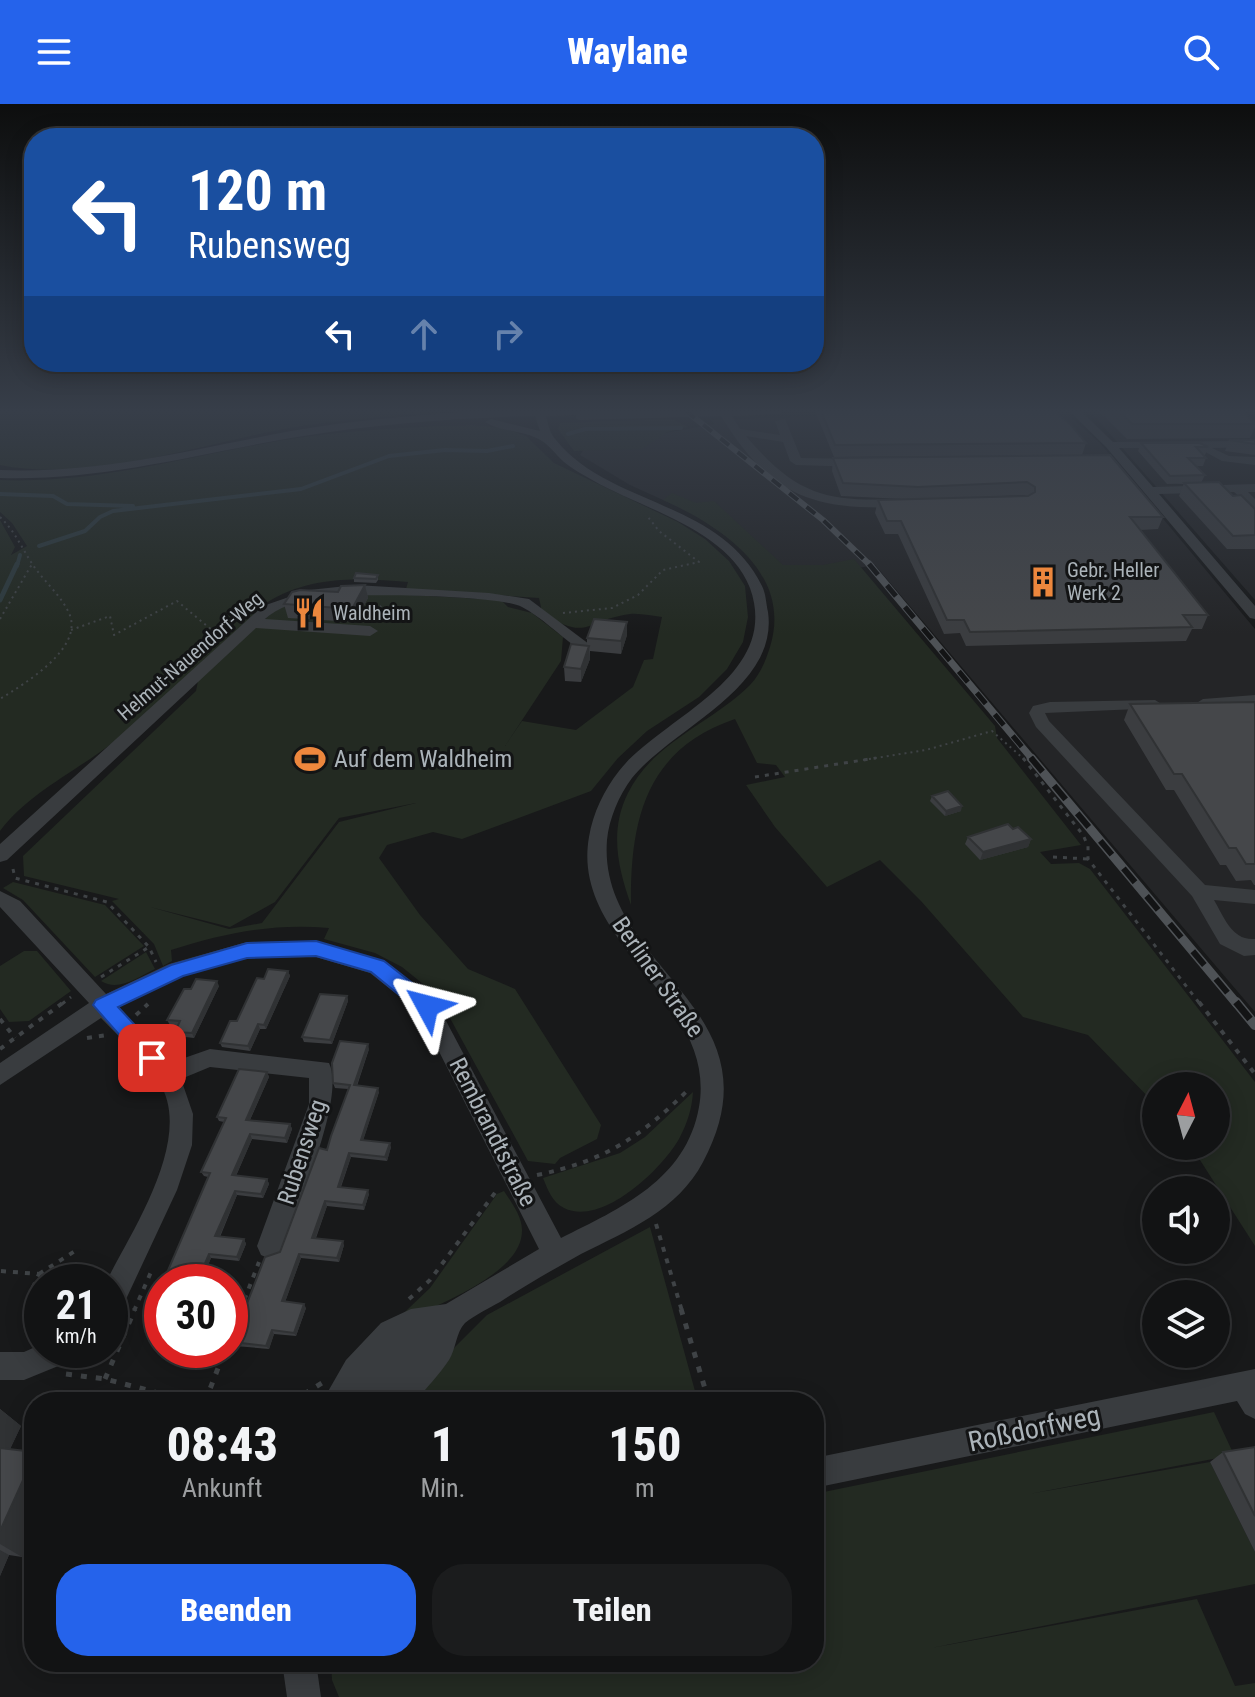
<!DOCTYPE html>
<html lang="de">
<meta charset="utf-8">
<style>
:root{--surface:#121314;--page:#1b1c1d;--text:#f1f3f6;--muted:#9c9ea0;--line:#313234;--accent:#2563eb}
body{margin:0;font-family:"Roboto Condensed",sans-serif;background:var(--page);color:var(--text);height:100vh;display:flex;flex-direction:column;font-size:30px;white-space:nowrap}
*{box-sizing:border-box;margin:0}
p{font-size:26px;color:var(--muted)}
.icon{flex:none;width:44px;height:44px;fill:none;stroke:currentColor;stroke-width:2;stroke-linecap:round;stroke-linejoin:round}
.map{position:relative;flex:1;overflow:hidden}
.drawer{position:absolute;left:24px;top:1288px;width:800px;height:280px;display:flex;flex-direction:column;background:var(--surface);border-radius:32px;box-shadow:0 4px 20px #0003,0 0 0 2px var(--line)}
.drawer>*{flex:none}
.hud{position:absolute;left:24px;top:24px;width:800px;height:244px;border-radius:32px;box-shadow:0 4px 20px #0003,0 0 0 2px var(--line);background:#1a4fa0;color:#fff;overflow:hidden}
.needle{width:52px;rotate:6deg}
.buttons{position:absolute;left:1142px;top:968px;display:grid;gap:16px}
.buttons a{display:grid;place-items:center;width:88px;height:88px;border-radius:50%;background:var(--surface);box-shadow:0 4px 20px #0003,0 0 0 2px var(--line);font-size:40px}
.speed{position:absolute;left:24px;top:1160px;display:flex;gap:16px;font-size:40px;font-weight:700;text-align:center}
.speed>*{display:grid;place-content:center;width:104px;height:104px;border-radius:50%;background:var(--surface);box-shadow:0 4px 20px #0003,0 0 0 2px var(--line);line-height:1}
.speed small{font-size:20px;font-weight:400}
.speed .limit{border:12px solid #d22;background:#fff;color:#111}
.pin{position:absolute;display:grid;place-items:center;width:68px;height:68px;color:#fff;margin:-34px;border-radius:16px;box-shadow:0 4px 12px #0006}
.me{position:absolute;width:88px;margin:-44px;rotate:308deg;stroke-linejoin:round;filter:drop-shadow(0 0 6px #0008)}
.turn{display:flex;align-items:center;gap:28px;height:168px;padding:0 32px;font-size:36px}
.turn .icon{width:104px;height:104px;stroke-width:2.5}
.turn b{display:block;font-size:56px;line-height:68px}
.lanes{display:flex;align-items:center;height:76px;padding:0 32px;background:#0003;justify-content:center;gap:40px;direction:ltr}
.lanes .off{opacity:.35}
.eta{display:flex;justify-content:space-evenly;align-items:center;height:136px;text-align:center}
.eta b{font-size:48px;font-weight:800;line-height:56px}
.button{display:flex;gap:16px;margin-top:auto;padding:16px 32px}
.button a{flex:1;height:92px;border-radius:32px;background:var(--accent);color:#fff;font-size:32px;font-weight:800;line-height:92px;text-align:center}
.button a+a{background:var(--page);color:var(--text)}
header{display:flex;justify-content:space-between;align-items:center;height:104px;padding:0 32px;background:var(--accent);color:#fff;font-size:36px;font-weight:800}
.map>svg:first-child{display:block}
</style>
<header><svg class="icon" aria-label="menu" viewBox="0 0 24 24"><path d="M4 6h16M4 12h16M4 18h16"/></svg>Waylane<svg class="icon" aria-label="search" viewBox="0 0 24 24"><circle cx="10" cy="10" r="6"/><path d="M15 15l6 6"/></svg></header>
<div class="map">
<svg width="1255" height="1593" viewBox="0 0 1255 1593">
<rect width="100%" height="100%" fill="#18191a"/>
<path fill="#242527" d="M964,307l101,1 35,31 155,186v383l-380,-447 -39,7 -61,-2 -81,-56 -64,-29 -50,-30 5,-7 129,-24 -3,-4z
M1090,307h154l11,7v182z"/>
<path fill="#232a22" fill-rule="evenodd" d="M0,307h454c-56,5 -114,8 -170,18 -87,16 -196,54 -284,36z
M672,315l16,8 -21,5 -25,17 -68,2 -16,-22 2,-6z
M473,321l30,3 23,8 28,27 124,59 27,17 24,22 16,25 3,31 -5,25 -16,27 -28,28 -52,34 -29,27 -27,33 -129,48 -29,-7 -46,13 -8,13 41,57 48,54 47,20 86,136 -4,14 -37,19 -5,6 -27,-3 -83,-152 -22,-25 -21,-17 -27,-14 -51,-14 5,-11c-56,-5 -105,5 -158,22l1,11 -9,5 -9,-22 -42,-43 7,-2 -95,-23 -1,-20 173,-165 2,-10 80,-74 78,-15 145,8 7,7 24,6 31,24 -2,24 -56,85 17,-25 54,9 57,-43 11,-27 9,-1 9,-42c-10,-1 -22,-4 -32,-3 -45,6 -42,29 -88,-2l-3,-14 -133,-9 2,-7c-49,-4 -98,-7 -142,21 -50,49 -100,98 -155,141 -38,29 -82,49 -111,87v-311l15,27 -4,8 16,-9 -15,-23 -12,-11v-32c97,4 189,-24 284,-40 63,-10 125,-13 189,-15zM416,699l-77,19 -77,101 -33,6 -79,-22 80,20 45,-25 64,-84z
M672,389l24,10 18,-2 69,64h40l31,-6 141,167 2,12 84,107 -41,7 11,12 28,-1 11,6 165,213v164l-64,-100h25v-60h-60v19l-68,-70 -65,-18 -102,-116 -41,-41 -53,27 -52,-60 -29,-42 39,-8 -9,-12 -19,-2 -22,-44c-89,30 -105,101 -104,186 -13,-37 -22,-74 -3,-112 25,-51 84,-70 122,-108 10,-10 16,-25 20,-38 23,-74 -49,-121 -107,-147z
M13,778l92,23 39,41 -49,31 -72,-77 -20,-12z
M24,847h13l34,40 -42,30 -20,1 -9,-13v-43z
M146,848l9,17c-17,8 -36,23 -54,12z
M693,988c-1,17 -6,32 -14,47 -17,30 -77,88 -115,69 -12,-6 -16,-18 -21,-30l77,-25 25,-16z
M504,1087c7,11 18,25 18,39 1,48 -100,79 -136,100l44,-42 67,-94z
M650,1123l48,175h-287l44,-55 32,-32z
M1214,1308l20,43 -205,39 181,-32 45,90v32l-324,64 266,-49 38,87 20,-3v14h-916l-7,-17 -1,-18h483v-168z"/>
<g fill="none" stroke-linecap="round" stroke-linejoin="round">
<path stroke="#2e3b3e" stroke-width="4" d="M568,330l17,-5 96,-1
M0,390l53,2 14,8 66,2
M39,442l46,-15 15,-14 13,-6 188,-22 88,-33 56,-6 42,1 26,-5
M17,462l3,-11"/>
<path stroke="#2e3b3e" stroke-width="5" d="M0,496l17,-36"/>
<path stroke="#3f4346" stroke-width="2" stroke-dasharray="2 4" stroke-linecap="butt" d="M0,413c16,15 23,34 35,51 11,15 26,28 34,45 16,35 -45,71 -69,86
M563,509l49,-5 26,-13 25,-25 36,-8 -40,-31 -11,-14
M374,514l8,-14
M0,515l32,-55
M71,526l39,-14 4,19 63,-34 36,30 9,1
M863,656l63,-10 66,-19 33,29"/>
<path stroke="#3f4346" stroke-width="3" stroke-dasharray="4 6" stroke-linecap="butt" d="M1023,654l60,77 5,11v13l112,145
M755,673l121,-19
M1053,753l35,2
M13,765l2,9 92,24 42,45 7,15
M101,873l48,-30
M62,900l9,-7"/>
<path stroke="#3f4346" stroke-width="4" stroke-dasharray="5 7" stroke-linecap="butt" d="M1199,898l56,72
M136,911l12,-11
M0,915l15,19
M87,934l20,-3
M0,945l64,-47
M537,1071c68,-14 105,-39 153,-87
M656,1120l26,87
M1,1167l38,3 -10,22 8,15
M39,1170l36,-23
M409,1195l21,-19 67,-90
M134,1207l17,-39
M240,1207l19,-49"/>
<path stroke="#3f4346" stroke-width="5" stroke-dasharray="6 9" stroke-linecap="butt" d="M36,1205l6,12
M681,1205l28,93
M35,1233l7,-15
M230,1234l11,-29
M66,1270l39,5 88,23
M105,1275l30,-70
M205,1298l20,-52
M291,1298l31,-19"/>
<path fill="#393c3f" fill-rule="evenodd" d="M481,307h303l-5,3 -47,2 8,13 40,6 -5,-14 10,-2 16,39 60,1 6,4 -6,4 -65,-2 -6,-4 -7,-19 -37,-6c51,60 80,66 156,63l6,4 -6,4c-92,4 -133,-13 -181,-91l-141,4 -4,-1v-4l-30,1c2,8 4,18 10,24 53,66 164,60 206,146 4,8 4,17 6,26 11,76 -96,116 -136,166 -13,17 -23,41 -25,62 -10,129 178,168 96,322 -25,48 -76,69 -122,92 -27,15 -55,31 -81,48 -11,6 -25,13 -35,21 -9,9 -9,26 -16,37 -10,15 -23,28 -34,42h-34l4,-10 -8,10h-55l24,-42 35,-37 30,-14 35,-5 93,-55 -120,-237 -49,-39 -54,-16 -69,1 -64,18 -64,31 51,56 40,-14 119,14c17,34 -32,145 -46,183l-4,9 -9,4 -9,-4 -4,-9 52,-142v-26l-99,-11 -29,12 12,35 -1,31 -15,45 -57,122 -10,4v-34h-4c25,-50 89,-144 53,-200 -15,-23 -39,-44 -58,-64l-101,67v-22l89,-60 -89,-96v-16l20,10 86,93 63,-30 78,-22 69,-1 69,20 50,39 126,238c60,-30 125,-58 138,-131 19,-108 -129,-162 -110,-270 4,-24 15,-47 30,-66 42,-54 163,-93 131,-183 -22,-58 -107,-79 -156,-107 -10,-6 -22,-12 -30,-19 -8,-7 -14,-16 -22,-21 -17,-11 -41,-9 -57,-19l6,-3 49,12 -5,-15c-80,2 -160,8 -238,21 -100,17 -195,44 -297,41v-8c100,4 194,-21 291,-39 63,-11 126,-16 190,-20z
M1069,307h12l32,31 142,-1v6l-43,1 17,8 26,1v8l-33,-4 -24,-13h-79l34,39 102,-3v8h-7l7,7v11l-21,-18 -75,2 96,112v13l-5,-1 -144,-171z
M356,481l133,8 40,6 60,45 -3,3h-10c-18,-13 -35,-30 -54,-40 -25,-13 -176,-14 -207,-9 -16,2 -38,10 -50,21l105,7 8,5 -8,5 -114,-8 -249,232 -7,2v-18l263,-238 46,-16z
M1255,591v10l-52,4 -8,-5 8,-5z
M1155,596l8,5 -2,3 -116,5 4,8 156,164 50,5v14l-41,-4c10,17 18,41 41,39v16l-11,1 -24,-12 -28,-48 -156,-169 -7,-14 4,-7 17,-4z
M42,1240v6h35l-4,10 -49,20h-24v-28h24z
M1255,1265v50l-10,-5 -8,-13 -423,87v-30z
M282,1558h34l5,35h-34z"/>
<g stroke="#4e5256" stroke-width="6">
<path id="rail-far3" d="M686,307l137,109 48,46"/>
</g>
<g stroke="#4e5256" stroke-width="7">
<path id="rail-far2" d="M869,460l164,196"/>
</g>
<g stroke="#4e5256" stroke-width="9">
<path id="rail-far1" d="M1031,654l206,246"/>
</g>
<g stroke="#4e5256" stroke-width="10">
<path id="rail" d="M1236,898l19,23"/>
</g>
<use href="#rail-far3" stroke="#131415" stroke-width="4" stroke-dasharray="11" stroke-linecap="butt"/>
<use href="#rail-far2" stroke="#131415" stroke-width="5" stroke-dasharray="14" stroke-linecap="butt"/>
<use href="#rail-far1" stroke="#131415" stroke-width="6" stroke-dasharray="18" stroke-linecap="butt"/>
<use href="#rail" stroke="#131415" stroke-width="7" stroke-dasharray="22" stroke-linecap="butt"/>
</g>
<path fill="#3b3d40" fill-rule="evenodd" d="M815,307h239l32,32 -4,12 81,62 -5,12 -18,1 68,85 -6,14h-10l-6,12 -220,5 -6,-13 -16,1 -46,-100h-13l-10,-21 3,-13 26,-1 -63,-3 -9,-25 1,-13 242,-3 -241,2zM1024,391l2,1 -69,2z
M1099,307h144l12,11v5l-5,11 -123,1z
M1229,336h26v15l-30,-4z
M1141,339l67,4 -3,8h-2l3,3 -3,8h-7l9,9 -4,8 -34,1 -29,-33z
M1184,379l49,13 22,13v40h-28l-48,-53z
M378,471v5l-2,3 -22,-1v-4z
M365,481l3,13 -13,24 -67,-4 -4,-14z
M627,531l-6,19 -31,-3v8l-9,23 -16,-1 -1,-14 23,-22v-7z
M1255,598v183h-1l-3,-5 -15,1 -10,-16h-6l-46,-75h-8l-42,-70 6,-16z
M932,692l29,15 -16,5 -15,-15z
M968,733l63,2 -3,8 -48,13 -15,-16z
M288,867l2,5 -24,53h-6l-10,22 -28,-4 -2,-4 17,-22 27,-42z
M219,882l-25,52 -17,-2 -2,-4 3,-6 -8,-1 -3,-5 24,-31z
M347,892l1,5 -16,43 -28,-2 -2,-5z
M369,945l-12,37 22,6 -16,48 28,7 -4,14 -36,-4 -10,30 28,7 -5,16 -37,-4 -11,32 28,7 -5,17 -38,-4 -16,44 21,6 -10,28 -22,-2 -5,15 -34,-3 -3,-4 48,-90 47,-102 21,-61 -13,-1 -2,-5z
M267,968l2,5 -19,43 40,4 2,5 -5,14 -35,-4 -16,37 31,3 2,5 -6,14 -26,-3 -17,42 24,2 2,5 -7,17 -28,-3 -10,24h-38l45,-105 -4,-1 -3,-4 23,-50 -5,-1 -2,-4z
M0,1305l21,17 -11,23 24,3v78l-12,27 -13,-2 -9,21z
M1255,1343v105l-45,-90 13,-10z"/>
<path fill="#303234" d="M365,481l3,13 -13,24 -3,-13z
M627,518v13l-6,19v-13z
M589,542l1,13 -9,23v-13z
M962,702l-1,5 -16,5 1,-5z
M1031,735l-3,8 -48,13 3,-8z
M288,867l2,5 -24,53 -2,-4z
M217,877l2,5 -25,52 -2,-5z
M347,892l1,5 -16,43 -2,-4z
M258,920l2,5 -10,22 -2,-5z
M368,940l1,5 -14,41 -1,-5z
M267,968l2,5 -21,47 -2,-4z
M378,984l1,4 -17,52 -1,-4z
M290,1020l2,5 -5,14 -2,-5z
M250,1030l2,5 -18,41 -2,-5z
M390,1039l1,4 -4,14 -2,-4z
M349,1049l2,4 -12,34 -1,-4z
M267,1075l2,5 -6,14 -2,-4z
M368,1086l1,4 -5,16 -1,-5z
M235,1087l2,4 -19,45 -3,-4z
M325,1097l2,5 -13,36 -2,-4z
M244,1135l2,5 -7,17 -2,-4z
M343,1137l1,4 -5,17 -2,-4z
M209,1150l2,4 -10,24h-4z
M299,1150l2,4 -17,47 -2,-4z
M304,1200l2,4 -10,28 -2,-3z
M272,1226l2,4 -5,15 -3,-3z
M0,1305l21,17 -18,38 -3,-2z
M34,1352v74l-12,27 -22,-13v-13z
M0,1446l9,5 -9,21z"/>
<path fill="#45474a" stroke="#303234" stroke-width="2" d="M821,307h233l17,14 15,18 -251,2z
M1119,307h124l12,13h-123z
M1229,336h26v4z
M1141,339h59l8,4h-12l10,11h-18l17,17 -35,1z
M1110,351l53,62h-33l78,98h-25l9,12 -222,5 -6,-12h-17l-46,-99h-14l-9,-21 150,-4 7,-4v-5l-8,-5 -109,5 -75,-4 -10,-25z
M1219,378l14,14 8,-1 14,14v26l-22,1 -49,-53z
M356,469l22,2 -2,4 -22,-1z
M365,481l-13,24 -68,-5 8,-12 8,-2 38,2 3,-6z
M594,515l33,3 -6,19 -34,-3z
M571,540l18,2 -8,23 -17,-2z
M1255,598v162h-9l-10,-16h-7l-47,-74h-8l-44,-70z
M948,687l14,15 -16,5 -14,-15z
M1008,720l5,5 5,-2 13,12 -48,13 -15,-15z
M268,865l20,2 -24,54 -6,-1 -10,22 -28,-3 10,-22h7l20,-43 7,1z
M196,875l21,2 -25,52 -17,-1 5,-11 -13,-1 17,-31h7z
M320,890l27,2 -17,44 -28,-3z
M340,937l28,3 -14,41 24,3 -17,52 29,3 -5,14 -36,-4 -11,34 30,3 -5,15 -38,-4 -13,37 31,3 -6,17 -38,-4 -17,47 22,3 -10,29 -22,-3 -6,16 -34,-4 33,-85 15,-5 39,-104 8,2 4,-14 19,-51 -17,-2 -1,-20z
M239,965l28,3 -21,48 44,4 -5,14 -35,-4 -18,41 35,4 -6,15 -26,-3 -20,45 29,3 -7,18 -28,-3 -12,28h-34l47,-109 -9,-1 25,-54 -9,-1z
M162,1179v16l-7,-1z
M1255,1343v69l-32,-64z
M0,1344l34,4v4l-34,75z"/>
<linearGradient id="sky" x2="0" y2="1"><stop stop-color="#0d0e0e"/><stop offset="0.58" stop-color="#373e49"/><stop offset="1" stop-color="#373e49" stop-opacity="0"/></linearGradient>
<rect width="1255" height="530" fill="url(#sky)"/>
<path fill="#2563eb" stroke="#184099" stroke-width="2" d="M316,837l68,20 50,39 3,6 -3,6h-14l-49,-40 -55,-16 -69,2 -64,18 -65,31 42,45 3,6 -3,6 -8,3 -7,-3 -52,-59 3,-5 75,-35 76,-22z"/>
<defs>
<g id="building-bare" transform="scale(2.4)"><path d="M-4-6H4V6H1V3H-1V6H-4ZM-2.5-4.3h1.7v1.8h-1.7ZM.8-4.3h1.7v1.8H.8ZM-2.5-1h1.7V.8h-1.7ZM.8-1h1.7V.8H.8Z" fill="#ed873d" stroke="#131415" stroke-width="2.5" paint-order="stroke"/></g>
<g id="restaurant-bare" transform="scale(2.4)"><path d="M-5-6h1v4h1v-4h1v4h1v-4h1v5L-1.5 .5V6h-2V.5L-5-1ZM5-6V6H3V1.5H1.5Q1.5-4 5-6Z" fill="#ed873d" stroke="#131415" stroke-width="2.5" paint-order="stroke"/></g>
<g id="stadium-bare" transform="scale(2.4)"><path d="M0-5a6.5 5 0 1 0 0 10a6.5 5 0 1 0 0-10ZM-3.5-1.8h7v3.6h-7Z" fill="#ed873d" stroke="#131415" stroke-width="2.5" paint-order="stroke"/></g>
</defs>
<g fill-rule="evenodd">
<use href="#building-bare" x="1043" y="478"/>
<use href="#restaurant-bare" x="309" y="509"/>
<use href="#stadium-bare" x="310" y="655"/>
</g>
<g text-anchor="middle" stroke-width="6" stroke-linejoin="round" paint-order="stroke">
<g font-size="20" fill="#abb3b9" stroke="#131415" text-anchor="start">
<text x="1067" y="473">Gebr. Heller<tspan x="1067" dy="23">Werk 2</tspan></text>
<text x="333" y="516">Waldheim</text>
</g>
<g font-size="20" fill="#abb3b9" stroke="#131415">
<text transform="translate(190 552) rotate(-41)" y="7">Helmut-Nauendorf-Weg</text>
</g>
<g font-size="24" fill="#abb3b9" stroke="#131415" text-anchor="start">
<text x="334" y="663">Auf dem Waldheim</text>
</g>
<g font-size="24" fill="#abb3b9" stroke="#131415">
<text transform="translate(658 873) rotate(55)" y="8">Berliner Straße</text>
<text transform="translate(493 1028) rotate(63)" y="8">Rembrandtstraße</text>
<text transform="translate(302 1048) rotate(-72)" y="8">Rubensweg</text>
</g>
<g font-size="28" fill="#abb3b9" stroke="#131415">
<text transform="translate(1034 1324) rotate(-12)" y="10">Roßdorfweg</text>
</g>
</g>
</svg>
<div class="buttons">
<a><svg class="needle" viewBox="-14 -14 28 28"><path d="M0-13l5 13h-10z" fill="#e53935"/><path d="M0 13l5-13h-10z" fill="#9c9ea0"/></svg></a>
<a><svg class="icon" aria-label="sound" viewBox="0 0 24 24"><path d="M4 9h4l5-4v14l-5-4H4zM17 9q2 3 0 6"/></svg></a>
<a><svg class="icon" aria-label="layers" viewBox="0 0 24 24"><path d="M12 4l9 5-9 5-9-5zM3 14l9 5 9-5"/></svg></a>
</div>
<div class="speed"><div>21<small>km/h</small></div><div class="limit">30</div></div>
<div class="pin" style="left:152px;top:954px;background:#d93025"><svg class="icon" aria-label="arrive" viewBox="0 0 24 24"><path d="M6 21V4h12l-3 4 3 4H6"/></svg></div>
<svg class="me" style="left:427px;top:902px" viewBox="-20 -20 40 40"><path d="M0-17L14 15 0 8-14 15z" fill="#2563eb" stroke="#fff" stroke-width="4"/></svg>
<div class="hud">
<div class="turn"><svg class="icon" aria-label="left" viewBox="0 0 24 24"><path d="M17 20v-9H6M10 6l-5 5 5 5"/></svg><div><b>120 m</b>Rubensweg</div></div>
<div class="lanes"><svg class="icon" aria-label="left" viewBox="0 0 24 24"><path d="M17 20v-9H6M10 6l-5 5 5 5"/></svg><svg class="icon off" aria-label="ahead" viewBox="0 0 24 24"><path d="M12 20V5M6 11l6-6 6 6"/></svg><svg class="icon off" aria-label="right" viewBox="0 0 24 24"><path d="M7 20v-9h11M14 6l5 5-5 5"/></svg></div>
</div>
<section class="drawer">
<div class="eta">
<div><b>08:43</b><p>Ankunft</p></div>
<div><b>1</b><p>Min.</p></div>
<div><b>150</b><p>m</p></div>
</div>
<div class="button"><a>Beenden</a><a>Teilen</a></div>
</section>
</div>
